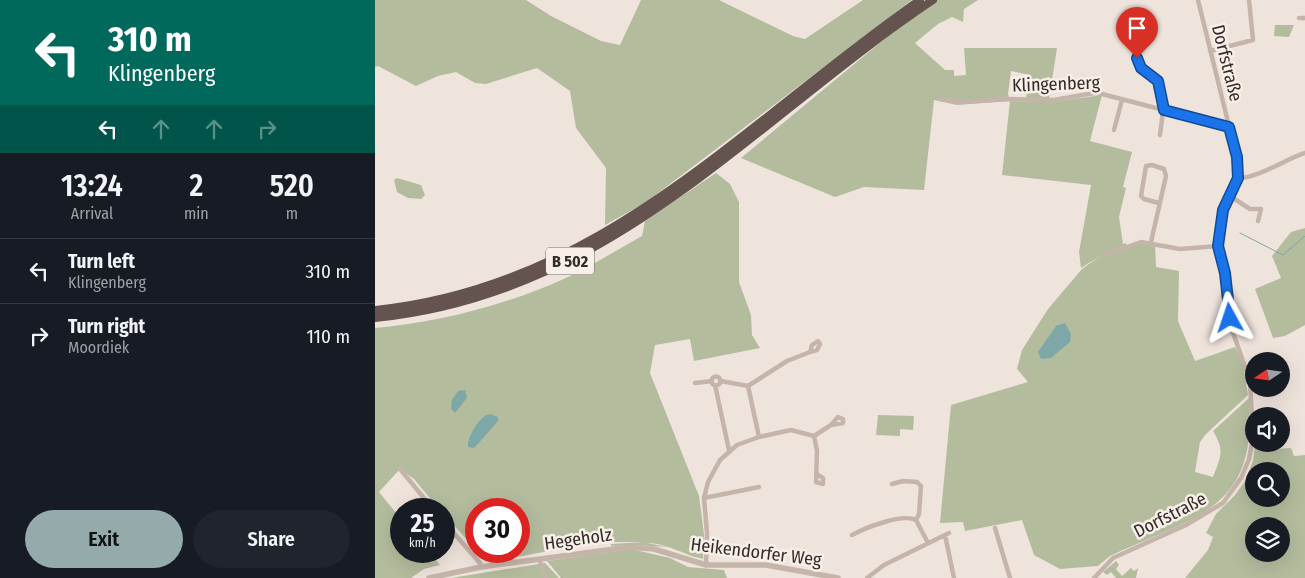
<!DOCTYPE html>
<meta charset="utf-8">
<style>
:root{--surface:#171b24;--page:#20242c;--text:#f1f3f6;--muted:#9ea1a6;--line:#363941;--accent:#94aaab}
body{margin:0;font-family:"Fira Sans Condensed",sans-serif;background:var(--page);color:var(--text);height:100vh;display:flex;flex-direction:column;font-size:19px;white-space:nowrap}
*{box-sizing:border-box;margin:0}
p{font-size:16px;color:var(--muted)}
.icon{flex:none;width:28px;height:28px;fill:none;stroke:currentColor;stroke-width:2;stroke-linecap:round;stroke-linejoin:round}
.map{position:relative;flex:1;overflow:hidden}
.side{display:flex;flex-direction:column;background:var(--surface);width:375px}
.side>*{flex:none}
.hud{background:#00695c;color:#fff;overflow:hidden}
.needle{width:32px;rotate:257deg}
.controls{position:absolute;left:870px;top:352px;display:grid;gap:10px}
.controls a{display:grid;place-items:center;width:45px;height:45px;border-radius:50%;background:var(--surface);box-shadow:0 5px 20px #0002;font-size:25px}
.speed{position:absolute;left:15px;top:498px;display:flex;gap:10px;font-size:25px;font-weight:700;text-align:center}
.speed>*{display:grid;place-content:center;width:65px;height:65px;border-radius:50%;background:var(--surface);box-shadow:0 5px 20px #0002;line-height:1}
.speed small{font-size:12px;font-weight:400}
.speed .limit{border:8px solid #d22;background:#fff;color:#111}
.pin{position:absolute;display:grid;place-items:center;width:42px;height:42px;color:#fff;margin:-51px -21px;border-radius:50% 50% 50% 0;rotate:-45deg;box-shadow:0 0 5px #0007}
.pin .icon{rotate:45deg}
.me{position:absolute;width:55px;margin:-28px;rotate:355deg;stroke-linejoin:round;filter:drop-shadow(0 0 4px #0008)}
.turn{display:flex;align-items:center;gap:18px;height:105px;padding:0 25px;font-size:22px}
.turn .icon{width:65px;height:65px;stroke-width:2.5}
.turn b{display:block;font-size:35px;line-height:42px}
.lanes{display:flex;align-items:center;height:48px;padding:0 25px;background:#0003;justify-content:center;gap:25px;direction:ltr}
.lanes .off{opacity:.35}
.eta{display:flex;justify-content:space-evenly;align-items:center;height:85px;text-align:center}
.eta b{font-size:30px;font-weight:600;line-height:35px}
.primary-button{display:flex;gap:10px;margin-top:auto;padding:10px 25px}
.primary-button a{flex:1;height:58px;border-radius:30px;background:var(--accent);color:#111;font-size:20px;font-weight:600;line-height:58px;text-align:center}
.primary-button a+a{background:var(--page);color:var(--text)}
ul{padding:0;list-style:none}
li{display:flex;align-items:center;gap:15px;height:65px;padding:0 25px;border-top:1px solid var(--line)}
li div{flex:1}
li b{display:block;font-size:19px}
li em{font-style:normal}
main{display:flex;flex:1;min-height:0}
.map>svg:first-child{display:block}
</style>
<main>
<section class="side">
<div class="hud">
<div class="turn"><svg class="icon" aria-label="left" viewBox="0 0 24 24"><path d="M17 20v-9H6M10 6l-5 5 5 5"/></svg><div><b>310 m</b>Klingenberg</div></div>
<div class="lanes"><svg class="icon" aria-label="left" viewBox="0 0 24 24"><path d="M17 20v-9H6M10 6l-5 5 5 5"/></svg><svg class="icon off" aria-label="ahead" viewBox="0 0 24 24"><path d="M12 20V5M6 11l6-6 6 6"/></svg><svg class="icon off" aria-label="ahead" viewBox="0 0 24 24"><path d="M12 20V5M6 11l6-6 6 6"/></svg><svg class="icon off" aria-label="right" viewBox="0 0 24 24"><path d="M7 20v-9h11M14 6l5 5-5 5"/></svg></div>
</div>
<div class="eta">
<div><b>13:24</b><p>Arrival</p></div>
<div><b>2</b><p>min</p></div>
<div><b>520</b><p>m</p></div>
</div>
<ul>
<li><svg class="icon" aria-label="left" viewBox="0 0 24 24"><path d="M17 20v-9H6M10 6l-5 5 5 5"/></svg><div><b>Turn left</b><p>Klingenberg</p></div><em>310 m</em></li>
<li><svg class="icon" aria-label="right" viewBox="0 0 24 24"><path d="M7 20v-9h11M14 6l5 5-5 5"/></svg><div><b>Turn right</b><p>Moordiek</p></div><em>110 m</em></li>
</ul>
<div class="primary-button"><a>Exit</a><a>Share</a></div>
</section>
<div class="map">
<svg width="930" height="578" viewBox="0 0 930 578">
<rect width="100%" height="100%" fill="#efe4dc"/>
<path fill="#b4bc9e" fill-rule="evenodd" d="M0,0h151l25,16 50,25 19,4 21,-45h78l74,36 12,3 58,-39h49l-267,203 -40,22 1,-57 -30,-40 -6,-37 -33,-23 -51,16 -11,-1 -19,-11 -18,4 -22,10 -38,-20 -3,1z
M562,0h41l-14,9 -1,13 -11,-5 -14,7 -23,19 30,27h9v6l12,-1 -2,-27h93l-8,51 -23,-1 4,-23 -19,-4 -3,23 2,7 42,1 50,-7 -12,46 42,11 -9,35 3,1 -7,29 4,27 3,-1 1,4 14,-5 14,1 1,24 23,4 -1,50 17,40 40,-14 8,17 5,31 -42,39 -6,8 -5,30 18,5c8,-21 12,-26 0,-46l36,-33c9,113 -54,118 -139,158l-12,10 -38,3 -26,-14 -12,-35 -57,11 -2,-9 -23,1 11,-118 77,-23 -11,-13 5,-19 26,-41 34,-40 18,-13 -19,12 -2,-16 12,-67 -89,-10 8,-74 -53,4 -23,-5 -10,90 -60,-3 -29,10 -94,-39 158,-131z
M900,25h19l-5,12 -15,-1z
M341,173l14,11 9,18v80l12,33 1,20 8,13 -66,13 -4,-22 -35,6 -5,28 49,123 5,38 -1,25c-6,-2 -11,-2 -16,-5 -14,-5 -25,-11 -40,-11l21,4 -32,-2 -25,1v-2l33,-2h-33l-4,-2 -90,17v-2l-33,2 -7,-6h42v-42h-43v41l-32,-36v-5h-5l-25,-30 -14,-10 -21,23 22,27v32h28l11,14 -16,4 -13,9h-36v-250c63,-5 135,-24 193,-51 25,-12 49,-27 74,-41l3,-15z
M22,178l24,7 4,10 -4,4 -13,-1 -11,-6 -3,-12z
M930,228v97l-20,11 -12,2 -18,-49 26,-11 -9,-22 19,-24z
M503,415l36,1 -1,14 -13,-1v7l-24,-1z
M880,444h22l1,5 13,-1 3,8 11,-1v123h-120l23,-28 5,-13 -7,-4 10,-19 19,-19 11,-15 8,8v11h27v-28h-27v15l-8,-8 7,-17zM879,526h27v28h-27z
M256,549l39,9 18,9 36,3 3,8h-166l-14,-17z
M741,561l3,4 -3,4 6,7 9,-8 3,3 4,-3 -2,10h-20l-5,-6 -4,3 -4,-3z
M170,563l14,15h-108z"/>
<path fill="#7ea8a7" d="M690,323l6,11 -1,8 -19,16 -10,1 -3,-7 18,-26z
M90,390l2,8 -12,15 -4,-4 1,-9 6,-9z
M115,414l8,3v4l-21,24 -3,3 -6,-1c-1,-10 12,-32 22,-33z"/>
<g fill="none" stroke-linecap="round" stroke-linejoin="round">
<path stroke="#7ea8a7" stroke-width="1" d="M865,233l43,22 22,-19"/>
<path stroke="#c5b4a9" stroke-width="4.5" d="M924,18h6
M756,31c1,11 3,29 11,37 4,5 11,7 15,13 10,15 5,37 3,54
M835,51l43,-11 -4,-40
M565,99l22,3 46,-3 46,1 40,-7 8,1 127,33
M739,130l8,-30
M863,178c18,1 48,-19 67,-25
M855,196l20,13h11l-3,12
M776,242l15,-66 -2,-7 -12,-4 -6,1 -5,30 3,3 15,4
M729,255l37,-13 39,7 38,-3
M336.5 381a4.5 4.5 0 1 1 9 0a4.5 4.5 0 1 1-9 0Z
M346,381l27,5
M320,383l17,-2
M340,385l14,65
M373,386l39,-25 23,-9 2,-7 6,-4 2,3 -3,6 -7,2
M373,386l11,51
M439,436l17,-11 12,-2v-4l-5,-2 -7,8
M25,469l33,40
M517,484l11,-3 14,1 4,4 -2,28 -3,6
M329,498l55,-11
M69,522l36,41 1,4
M620,528l15,50
M477,535c13,-7 50,-22 64,-15l12,23
M570,535l9,43
M164,559l7,19
M331,565l1,-32 -3,-35 4,-16 12,-22 17,-15 22,-8 32,-7 23,6 3,15 -1,31 7,2v-6l-6,-4
M492,578l17,-13 65,-32
M719,578l19,-20 73,-33 37,-22 18,-25 8,-19 4,-21 -3,-57 -19,-54 -6,-54 -7,-27 5,-36 15,-32 1,-11 -41,-167"/>
<path stroke="#c5b4a9" stroke-width="5.5" d="M54,578l52,-11 148,-20 25,2 52,16h60l72,13"/>
<path stroke="#64534e" stroke-width="8" d="M0,310c228,-23 368,-187 545,-310
M0,318c238,-24 373,-194 558,-318"/>
</g>
<g fill="none" stroke-linecap="round" stroke-linejoin="round">
<g stroke="#114b97" stroke-width="12">
<path id="route" d="M762,58l4,10 17,13 6,29 65,17 8,30 1,21 -15,32 -5,36 7,27 5,45"/>
</g>
<use href="#route" stroke="#1a73e8" stroke-width="9"/>
</g>
<g text-anchor="middle" stroke-width="5" stroke-linejoin="round" paint-order="stroke">
<rect fill="#f7efe8" stroke="#6e6662" stroke-width="1" x="171" y="247.5" width="48" height="27" rx="4"/>
<g font-size="16" font-weight="bold" fill="#332b28">
<text x="195" y="267">B 502</text>
</g>
<g font-size="18" fill="#332b28" stroke="#f7efe8">
<text transform="translate(852 63) rotate(76)" y="6">Dorfstraße</text>
<text transform="translate(681 84) rotate(-2)" y="6">Klingenberg</text>
<text transform="translate(795 515) rotate(-27)" y="6">Dorfstraße</text>
<text transform="translate(203 539) rotate(-8)" y="6">Hegeholz</text>
<text transform="translate(381 552) rotate(7)" y="6">Heikendorfer Weg</text>
</g>
</g>
</svg>
<div class="controls">
<a><svg class="needle" viewBox="-14 -14 28 28"><path d="M0-13l5 13h-10z" fill="#e53935"/><path d="M0 13l5-13h-10z" fill="#9ea1a6"/></svg></a>
<a><svg class="icon" aria-label="sound" viewBox="0 0 24 24"><path d="M4 9h4l5-4v14l-5-4H4zM17 9q2 3 0 6"/></svg></a>
<a><svg class="icon" aria-label="search" viewBox="0 0 24 24"><circle cx="10" cy="10" r="6"/><path d="M15 15l6 6"/></svg></a>
<a><svg class="icon" aria-label="layers" viewBox="0 0 24 24"><path d="M12 4l9 5-9 5-9-5zM3 14l9 5 9-5"/></svg></a>
</div>
<div class="speed"><div>25<small>km/h</small></div><div class="limit">30</div></div>
<div class="pin" style="left:762px;top:58px;background:#d93025"><svg class="icon" aria-label="arrive" viewBox="0 0 24 24"><path d="M6 21V4h12l-3 4 3 4H6"/></svg></div>
<svg class="me" style="left:855px;top:318px" viewBox="-20 -20 40 40"><path d="M0-17L14 15 0 8-14 15z" fill="#1a73e8" stroke="#fff" stroke-width="4"/></svg>
</div>
</main>
